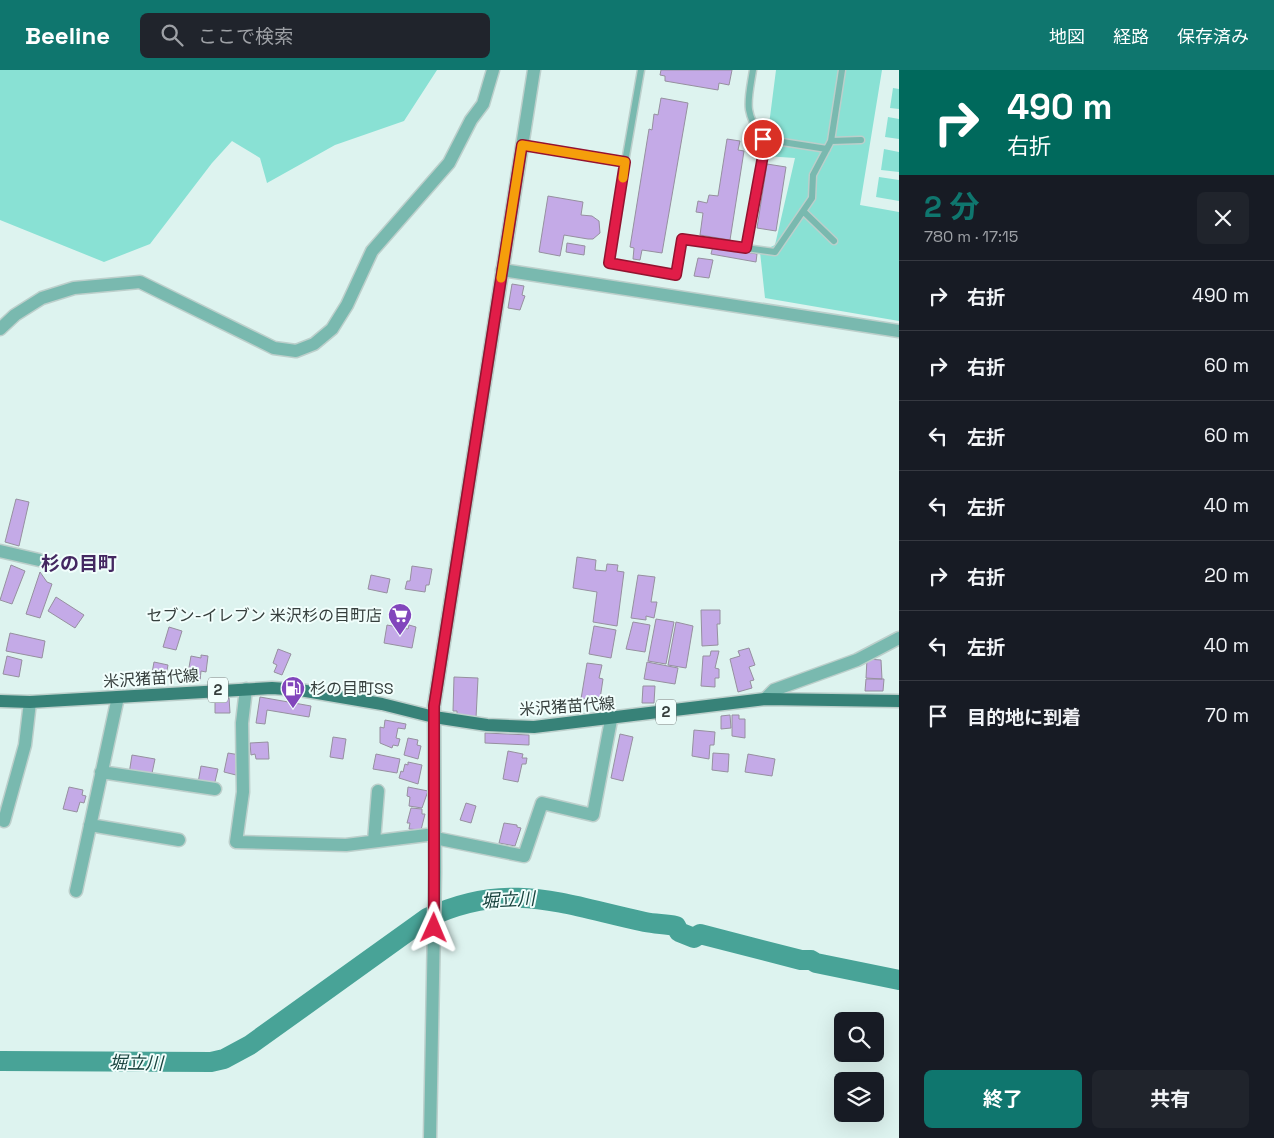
<!DOCTYPE html>
<html lang="ja">
<meta charset="utf-8">
<style>
:root{--surface:#171b24;--page:#20242c;--text:#f1f3f6;--muted:#9ea1a6;--line:#363941;--accent:#0f766e}
body{margin:0;font-family:"Space Grotesk","Noto Sans JP",sans-serif;background:var(--page);color:var(--text);height:100vh;display:flex;flex-direction:column;font-size:19px;white-space:nowrap}
*{box-sizing:border-box;margin:0}
p{font-size:16px;color:var(--muted)}
.icon{flex:none;width:28px;height:28px;fill:none;stroke:currentColor;stroke-width:2;stroke-linecap:round;stroke-linejoin:round}
.map{position:relative;flex:1;overflow:hidden}
.sheet{display:flex;flex-direction:column;background:var(--surface);width:375px}
.sheet>*{flex:none}
.hud{background:#00695c;color:#fff;overflow:hidden}
.fabs{position:absolute;left:834px;top:942px;display:grid;gap:10px}
.fabs a{display:grid;place-items:center;width:50px;height:50px;border-radius:8px;background:var(--surface);box-shadow:0 5px 20px #0002;font-size:25px}
.pin{position:absolute;display:grid;place-items:center;width:42px;height:42px;color:#fff;margin:-21px;border:2px solid #fff;border-radius:50%;box-shadow:0 1px 5px #0007}
.me{position:absolute;width:55px;margin:-28px;rotate:1deg;stroke-linejoin:round;filter:drop-shadow(0 0 4px #0008)}
.turn{display:flex;align-items:center;gap:18px;height:105px;padding:0 25px;font-size:22px}
.turn .icon{width:65px;height:65px;stroke-width:2.5}
.turn b{display:block;font-size:35px;line-height:42px}
.round{display:grid;place-items:center;flex:none;width:52px;height:52px;border-radius:8px;background:var(--page)}
.head{display:flex;align-items:center;justify-content:space-between;height:85px;padding:0 25px}
h1{font-size:30px;font-weight:700;line-height:38px;color:var(--accent)}
.button{display:flex;gap:10px;margin-top:auto;padding:10px 25px}
.button a{flex:1;height:58px;border-radius:8px;background:var(--accent);color:#fff;font-size:20px;font-weight:700;line-height:58px;text-align:center}
.button a+a{background:var(--page);color:var(--text)}
ul{padding:0;list-style:none}
li{display:flex;align-items:center;gap:15px;height:70px;padding:0 25px;border-top:1px solid var(--line)}
li div{flex:1}
li b{display:block;font-size:19px}
li em{font-style:normal}
header{display:flex;align-items:center;gap:30px;box-sizing:border-box;height:70px;padding:0 25px;background:var(--accent);color:#fff}
header strong{font-size:24px}
nav{display:flex;gap:28px;margin-inline-start:auto;font-size:18px}
.search{width:350px;height:45px;background:var(--page);display:flex;align-items:center;gap:12px;box-sizing:border-box;padding:0 18px;border-radius:8px;color:var(--muted);font-size:19px}
main{display:flex;flex:1;min-height:0}
.map>svg:first-child{display:block}
</style>
<header>
<strong>Beeline</strong>
<div class="search"><svg class="icon" aria-label="search" viewBox="0 0 24 24"><circle cx="10" cy="10" r="6"/><path d="M15 15l6 6"/></svg>ここで検索</div>
<nav><a>地図</a><a>経路</a><a>保存済み</a></nav>
</header>
<main>
<div class="map">
<svg width="899" height="1068" viewBox="0 0 899 1068">
<rect width="100%" height="100%" fill="#ddf3ef"/>
<path fill="#89e1d4" d="M0,0h437l-33,51 -69,24 -68,38 -7,-25 -28,-17 -20,22 -62,81 -46,18 -104,-42z
M776,0h106l-22,135 39,7v109l-134,-23 -5,-46 15,-7 20,-87 -30,-2z
M893,18l6,1v20l-9,-1z
M888,47l11,2v20l-14,-2z
M884,79l15,3v20l-18,-2z
M879,107l20,3v21l-23,-4z"/>
<g fill="none" stroke-linecap="round" stroke-linejoin="round">
<path stroke="#48a397" stroke-width="20" d="M0,991l211,1 13,-3 26,-14 177,-127c82,-39 137,-13 218,4 10,2 21,2 31,4l3,6 15,6 6,-4 101,26h10l5,3 83,17"/>
</g>
<path fill="#c4aae7" stroke="#96909f" d="M661,0h71l-3,15 -10,-2 -1,7 -53,-9v-5l-5,-1z
M661,28l27,5 -26,150 -20,-3 -2,10 -7,-1 1,-11 -4,-1 19,-118 3,1 2,-16 4,1z
M727,69l13,2 -2,9 6,1 -14,89 -30,-5 3,-22 -7,-1 2,-11 9,2 2,-8 9,1z
M767,94l19,3 -10,64 -19,-3z
M548,126l35,6 -2,13 11,1 7,5 1,12 -7,6h-5l-24,-4 -4,21 -21,-4z
M567,173l18,3 -1,9 -18,-3z
M713,176l44,8 -1,8 -45,-8z
M698,188l15,2 -4,18 -15,-2z
M512,214l12,2 -2,9 3,1 -5,14 -12,-2z
M16,429l13,3 -10,44 -14,-4z
M577,487l19,3 -1,10 11,1 1,-7 11,1 -1,6 7,1 -7,54 -24,-4 4,-30 -24,-4z
M11,495l14,6 -13,33 -12,-4z
M412,496l20,3 -3,16h-3l-1,7 -20,-3 2,-8h3z
M40,502l7,10 5,2 -12,34 -14,-4z
M371,505l19,4 -3,14 -19,-4z
M638,505l17,2 -4,25h6l-3,16 -8,-2v4l-15,-2z
M56,527l28,18 -9,13 -27,-17z
M701,540h19v14h-3l1,21 -16,1z
M656,549l18,3 -8,42 -18,-3z
M633,552l17,3 -5,27 -19,-3z
M676,552l17,4 -7,42 -18,-3z
M387,555l21,4 1,-4 7,2 -4,21 -28,-5z
M594,556l22,4 -5,28 -22,-4z
M169,557l13,4 -6,19 -13,-3z
M10,563l35,8 -3,17 -36,-7z
M749,578l6,17 -6,2 5,13 -4,1 2,7 -14,4 -8,-33 10,-3 -2,-5z
M278,579l13,5 -9,21 -8,-3 3,-7 -4,-2z
M711,581h8l-4,17 4,1v9h-4v9l-14,-1 2,-30h7z
M201,585l7,1 -2,16 -5,-1 -1,10 -13,-2 4,-23 10,2z
M7,586l15,4 -3,17 -16,-3z
M867,589l14,1 1,19 -16,-1z
M154,592l14,3 -2,11 -14,-3z
M647,592l31,6 -3,16 -31,-5z
M587,593l15,2 -3,13 4,1 -3,20h-19z
M454,607l24,1 -2,40 -19,-1v-6h-4z
M866,609h18l-1,12h-18z
M643,616h12l-1,17h-12z
M215,627h14l1,16h-15z
M260,627l51,9 -2,11 -42,-7 -2,14 -9,-1z
M730,645l1,13 -10,1v-13z
M732,645h7v4h6v19l-13,-2z
M385,650l21,4 -1,5 -7,-1 -2,10 4,1 -2,7 -5,-1 -1,3 -12,-5v-16l4,1z
M694,660l21,2 -1,13h-4l-1,14 -17,-3z
M485,663l44,2v10l-44,-2z
M620,664l13,3 -10,44 -12,-3z
M333,667l13,2 -3,20 -13,-2z
M408,668l10,2 -1,5 4,1 -3,13 -14,-4z
M268,672l1,17h-13l-1,-5 -4,1 -1,-12z
M508,681l15,3 -1,4h5l-1,6h-4l-4,18 -15,-3z
M228,683l12,2 -4,20 -12,-3z
M713,683l16,1 -1,18 -16,-2z
M376,684l24,5 -3,14 -24,-4z
M748,684l27,5 -3,17 -27,-4z
M132,685l23,4 -4,19 -22,-4z
M408,692l14,3 -4,19 -19,-6 2,-7 2,1 2,-8 3,1z
M201,696l17,3 -4,17 -16,-3z
M69,717l14,3 -1,5 4,1 -2,7 -4,-1 -3,10 -14,-3z
M408,717l20,4 -6,17 -13,-2 1,-9 -3,-1z
M466,733l10,3 -5,17 -11,-3z
M411,738l11,1v5h3l-4,16 -12,-1 1,-6h-3z
M504,753l13,2v2l4,1 -6,18 -16,-3z"/>
<g fill="none" stroke-linecap="round" stroke-linejoin="round">
<g stroke="#bccfcb" stroke-width="9">
<path id="service" d="M753,0c-5,32 -10,41 10,69l64,10
M831,71l30,-1
M522,75l103,17 16,-92
M625,92l-16,101 67,12 6,-36 93,13 37,-54 1,-23 18,-34 11,-71
M803,141l31,30
M746,179l20,-110"/>
</g>
<g stroke="#bccfcb" stroke-width="15">
<path id="minor" d="M0,259l15,-14 27,-17 32,-10 66,-6 134,66 22,3 18,-7 18,-15 15,-24 25,-54 77,-88 22,-43 12,-16 10,-34
M0,481l39,9
M246,619l-4,34 1,69 -7,50 110,3 89,-11
M765,629l9,-9 83,-30 42,-22
M101,702l114,17
M4,751l21,-76 5,-43
M90,755l89,15
M435,768l89,18 18,-53 51,12 18,-95
M374,771l4,-50
M76,821l42,-194
M430,1068l5,-266 -1,-166 100,-636"/>
</g>
<g stroke="#bccfcb" stroke-width="15">
<path id="tertiary" d="M502,200l397,61"/>
</g>
<g stroke="#bccfcb" stroke-width="15">
<path id="primary" d="M0,631l30,1 242,-14 28,2 82,14 52,13 53,8 47,2 231,-28 134,2"/>
</g>
<use href="#service" stroke="#79b9af" stroke-width="6"/>
<use href="#minor" stroke="#79b9af" stroke-width="12"/>
<use href="#tertiary" stroke="#79b9af" stroke-width="12"/>
<use href="#primary" stroke="#378278" stroke-width="12"/>
</g>
<g fill="none" stroke-linecap="round" stroke-linejoin="round">
<g stroke="#92132f" stroke-width="12">
<path id="route" d="M434,858v-222l88,-561 103,17 -16,101 67,12 6,-36 64,9 20,-109h-3"/>
</g>
<use href="#route" stroke="#e11d48" stroke-width="9"/>
<path stroke="#f59e0b" stroke-width="9" d="M501,208l21,-133 103,17 -2,16"/>
</g>
<defs>
<g id="supermarket-pin" transform="scale(1.25)"><path d="M0 17L-7.5 6A9.5 9.5 0 1 1 7.5 6Z" fill="#8246bc" stroke="#f1fefc"/><path d="M-6-5.5h2.5l.6 2H6L4.5 2H-2.5L-4.4-4H-6ZM-1.5 3.2a1.3 1.3 0 1 0 .1 0ZM3 3.2a1.3 1.3 0 1 0 .1 0Z" fill="#fff"/></g>
<g id="fuel-pin" transform="scale(1.25)"><path d="M0 17L-7.5 6A9.5 9.5 0 1 1 7.5 6Z" fill="#8246bc" stroke="#f1fefc"/><path d="M-5.5-6h7V0h2V4h1.3V-2.5L3-4.5l.8-.8L6-3V5H2.5V1h-1V6h-7ZM-4.2-4.7v3.2H.2V-4.7Z" fill="#fff"/></g>
</defs>
<g fill-rule="evenodd">
<use href="#supermarket-pin" x="400" y="545"/>
<use href="#fuel-pin" x="293" y="618"/>
</g>
<g text-anchor="middle" stroke-width="4" stroke-linejoin="round" paint-order="stroke">
<g fill="#f1fefc" stroke="#6e7876" stroke-width="1">
<rect x="208" y="607.5" width="20" height="25" rx="4"/>
<rect x="656" y="629.5" width="20" height="25" rx="4"/>
</g>
<g font-size="15" font-weight="bold" fill="#363f3d">
<text x="218" y="625">2</text>
<text x="666" y="647">2</text>
</g>
<g font-size="16" fill="#363f3d" stroke="#f1fefc" text-anchor="end">
<text x="382" y="551">セブン-イレブン 米沢杉の目町店</text>
<text x="310" y="624" text-anchor="start">杉の目町SS</text>
</g>
<g font-size="16" fill="#363f3d" stroke="#f1fefc">
<text transform="translate(151 608) rotate(-4)" y="6">米沢猪苗代線</text>
<text transform="translate(567 636) rotate(-4)" y="6">米沢猪苗代線</text>
</g>
<g font-size="18" font-style="italic" fill="#18423d" stroke="#f1fefc">
<text transform="translate(508 830) rotate(-3)" y="6">堀立川</text>
<text transform="translate(136 993) rotate(1)" y="6">堀立川</text>
</g>
<g font-size="19" font-weight="bold" fill="#442861" stroke="#f1fefc">
<text x="79" y="500">杉の目町</text>
</g>
</g>
</svg>
<div class="fabs">
<a><svg class="icon" aria-label="search" viewBox="0 0 24 24"><circle cx="10" cy="10" r="6"/><path d="M15 15l6 6"/></svg></a>
<a><svg class="icon" aria-label="layers" viewBox="0 0 24 24"><path d="M12 4l9 5-9 5-9-5zM3 14l9 5 9-5"/></svg></a>
</div>
<div class="pin" style="left:763px;top:69px;background:#d93025"><svg class="icon" aria-label="arrive" viewBox="0 0 24 24"><path d="M6 21V4h12l-3 4 3 4H6"/></svg></div>
<svg class="me" style="left:434px;top:858px" viewBox="-20 -20 40 40"><path d="M0-17L14 15 0 8-14 15z" fill="#e11d48" stroke="#fff" stroke-width="4"/></svg>
</div>
<section class="sheet">
<div class="hud">
<div class="turn"><svg class="icon" aria-label="right" viewBox="0 0 24 24"><path d="M7 20v-9h11M14 6l5 5-5 5"/></svg><div><b>490 m</b>右折</div></div>
</div>
<div class="head"><div><h1>2 分</h1><p>780 m · 17:15</p></div><a class="round"><svg class="icon" aria-label="close" viewBox="0 0 24 24"><path d="M6 6l12 12M18 6L6 18"/></svg></a></div>
<ul>
<li><svg class="icon" aria-label="right" viewBox="0 0 24 24"><path d="M7 20v-9h11M14 6l5 5-5 5"/></svg><div><b>右折</b></div><em>490 m</em></li>
<li><svg class="icon" aria-label="right" viewBox="0 0 24 24"><path d="M7 20v-9h11M14 6l5 5-5 5"/></svg><div><b>右折</b></div><em>60 m</em></li>
<li><svg class="icon" aria-label="left" viewBox="0 0 24 24"><path d="M17 20v-9H6M10 6l-5 5 5 5"/></svg><div><b>左折</b></div><em>60 m</em></li>
<li><svg class="icon" aria-label="left" viewBox="0 0 24 24"><path d="M17 20v-9H6M10 6l-5 5 5 5"/></svg><div><b>左折</b></div><em>40 m</em></li>
<li><svg class="icon" aria-label="right" viewBox="0 0 24 24"><path d="M7 20v-9h11M14 6l5 5-5 5"/></svg><div><b>右折</b></div><em>20 m</em></li>
<li><svg class="icon" aria-label="left" viewBox="0 0 24 24"><path d="M17 20v-9H6M10 6l-5 5 5 5"/></svg><div><b>左折</b></div><em>40 m</em></li>
<li><svg class="icon" aria-label="arrive" viewBox="0 0 24 24"><path d="M6 21V4h12l-3 4 3 4H6"/></svg><div><b>目的地に到着</b></div><em>70 m</em></li>
</ul>
<div class="button"><a>終了</a><a>共有</a></div>
</section>
</main>
